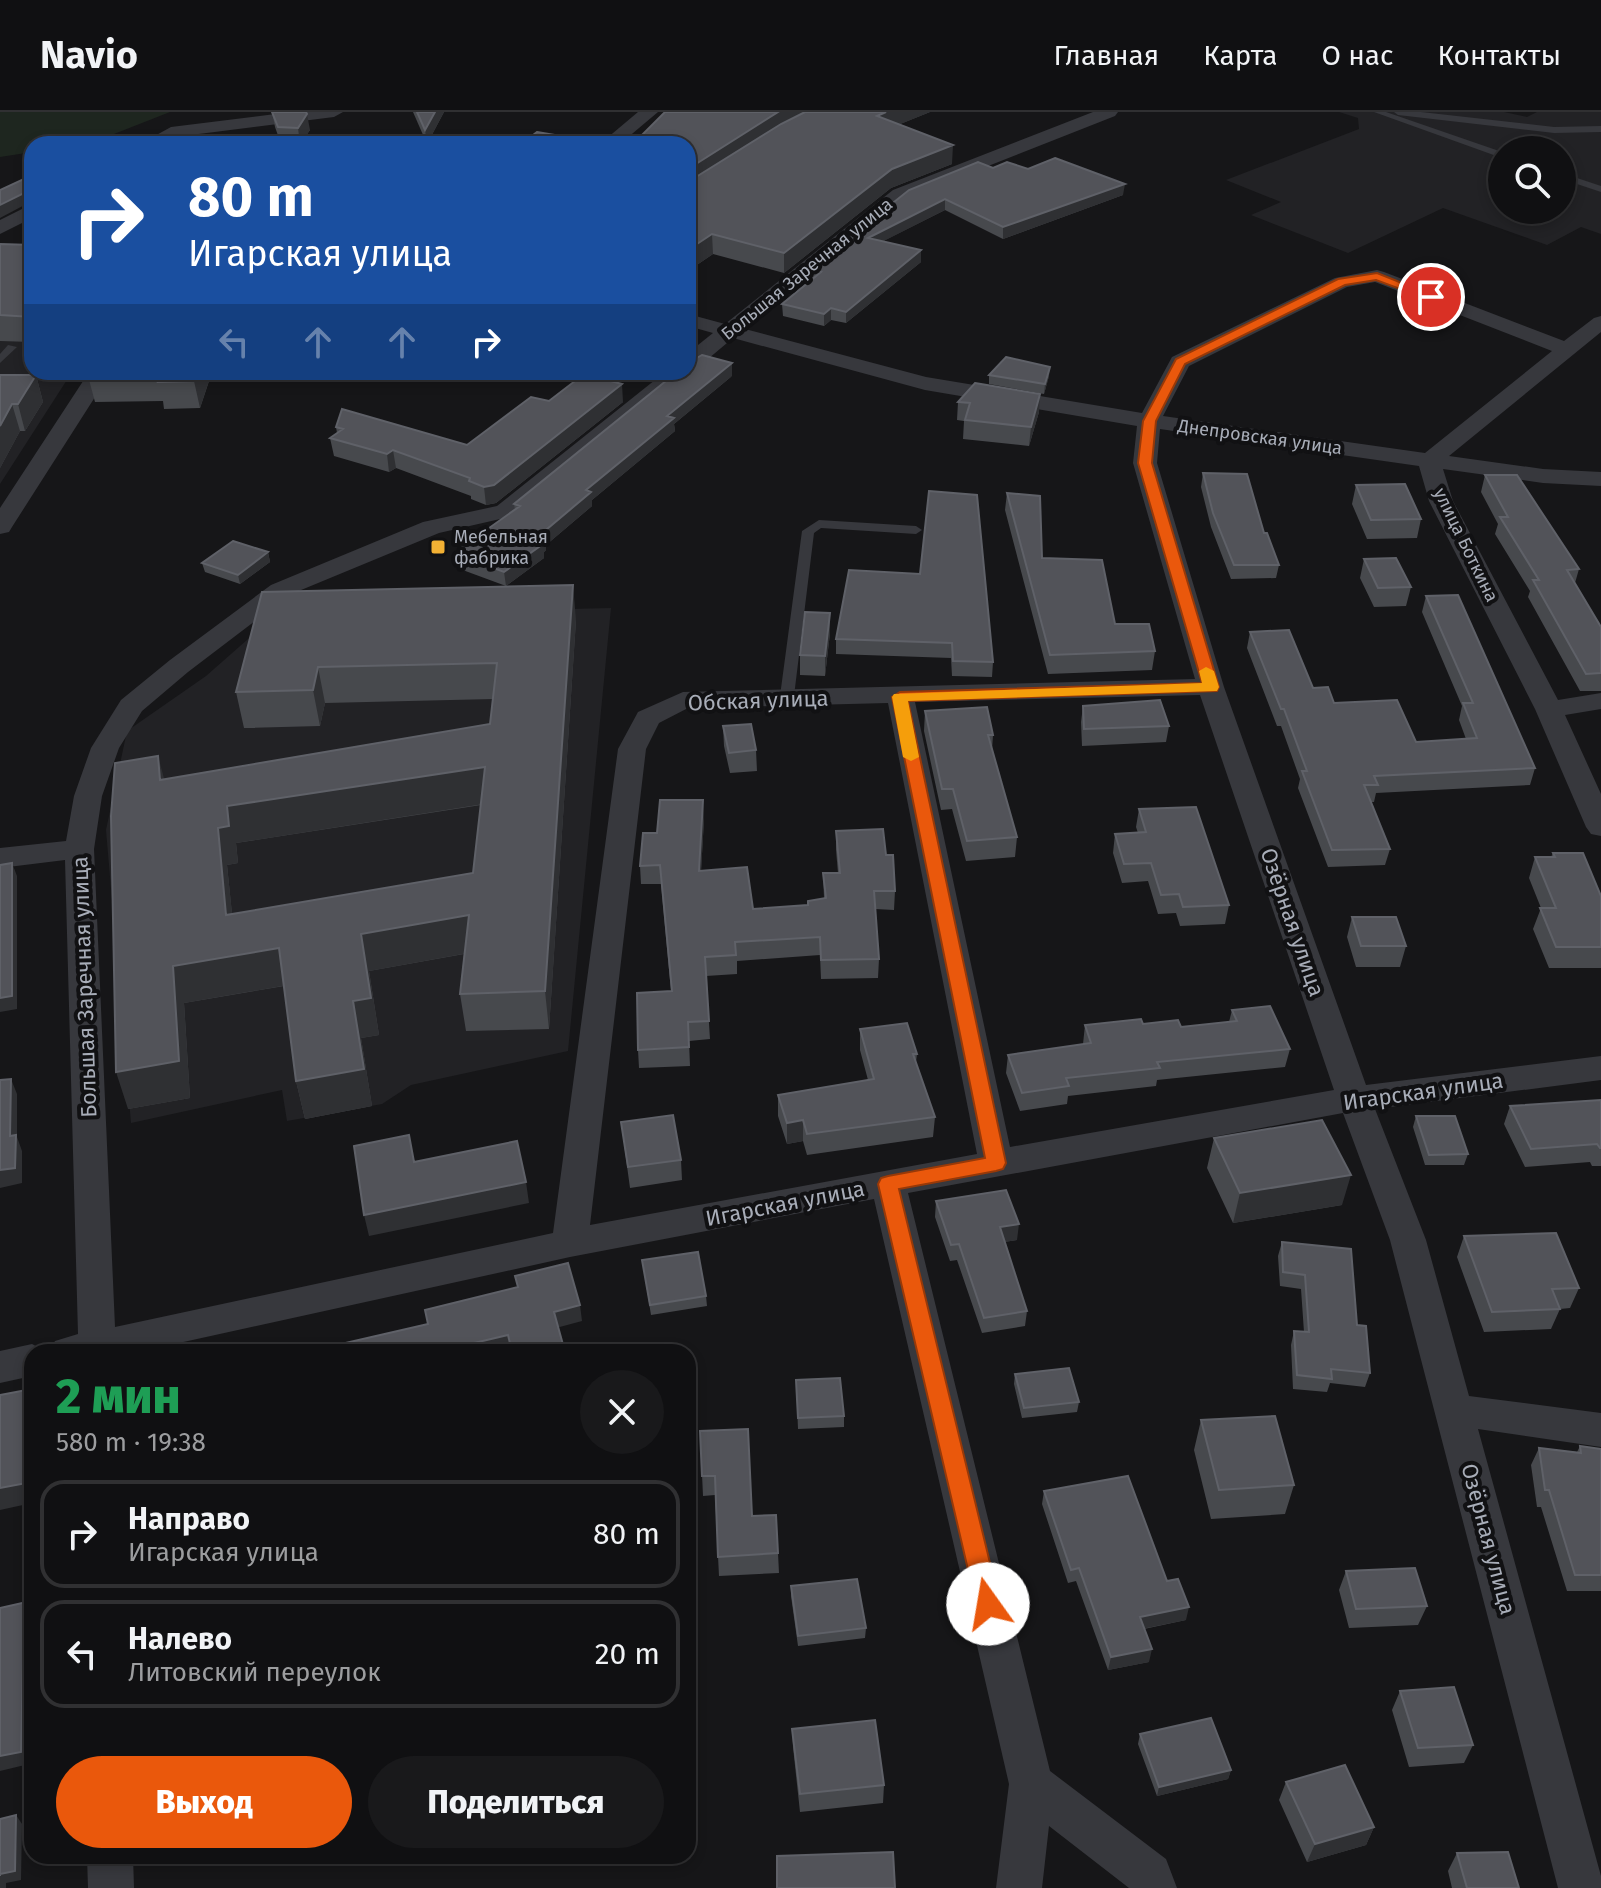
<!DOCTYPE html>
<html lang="ru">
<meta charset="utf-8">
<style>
:root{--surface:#101012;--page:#19191b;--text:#f1f3f6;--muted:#9c9d9f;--line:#303032;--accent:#ea580c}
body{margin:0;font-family:"Fira Sans",sans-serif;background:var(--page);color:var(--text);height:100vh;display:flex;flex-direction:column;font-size:30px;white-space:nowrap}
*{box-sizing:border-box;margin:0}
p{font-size:26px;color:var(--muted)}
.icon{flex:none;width:44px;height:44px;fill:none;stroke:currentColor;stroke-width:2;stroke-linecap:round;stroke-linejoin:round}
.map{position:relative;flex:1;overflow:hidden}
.details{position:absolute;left:24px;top:1232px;width:672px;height:520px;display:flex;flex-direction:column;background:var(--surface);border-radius:24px;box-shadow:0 4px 12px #0003,0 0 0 2px var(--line)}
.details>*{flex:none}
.hud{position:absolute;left:24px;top:24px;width:672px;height:244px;border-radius:24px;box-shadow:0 4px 12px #0003,0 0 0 2px var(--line);background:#1a4fa0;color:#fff;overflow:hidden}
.fabs{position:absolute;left:1488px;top:24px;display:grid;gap:16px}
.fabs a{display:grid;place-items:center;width:88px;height:88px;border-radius:50%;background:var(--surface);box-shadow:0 4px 12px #0003,0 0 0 2px var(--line);font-size:40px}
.pin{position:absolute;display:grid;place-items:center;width:68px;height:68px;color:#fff;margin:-34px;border:4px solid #fff;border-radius:50%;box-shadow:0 2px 8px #0007}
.me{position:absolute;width:88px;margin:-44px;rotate:347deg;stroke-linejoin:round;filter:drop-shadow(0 0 6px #0008)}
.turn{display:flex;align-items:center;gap:28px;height:168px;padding:0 32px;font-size:36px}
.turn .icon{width:104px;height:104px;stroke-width:2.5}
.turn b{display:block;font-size:56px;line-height:68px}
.lanes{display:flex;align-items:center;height:76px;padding:0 32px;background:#0003;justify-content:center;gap:40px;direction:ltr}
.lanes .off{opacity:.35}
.round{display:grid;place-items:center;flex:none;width:84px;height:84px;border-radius:42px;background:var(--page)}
.headline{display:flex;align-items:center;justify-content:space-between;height:136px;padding:0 32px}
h1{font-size:48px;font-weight:800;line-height:60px;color:#1e9e55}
.primary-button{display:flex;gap:16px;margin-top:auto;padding:16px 32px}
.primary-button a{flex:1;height:92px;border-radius:48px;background:var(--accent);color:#fff;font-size:32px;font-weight:800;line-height:92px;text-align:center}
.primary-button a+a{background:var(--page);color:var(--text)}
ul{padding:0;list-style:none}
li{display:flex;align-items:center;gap:24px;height:108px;margin:0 16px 12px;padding:0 16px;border:4px solid var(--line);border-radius:24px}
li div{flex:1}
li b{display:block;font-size:30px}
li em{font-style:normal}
header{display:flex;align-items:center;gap:48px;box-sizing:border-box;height:112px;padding:0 40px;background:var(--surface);border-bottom:2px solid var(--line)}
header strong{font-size:38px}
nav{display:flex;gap:44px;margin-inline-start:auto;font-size:28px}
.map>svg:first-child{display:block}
</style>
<header>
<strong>Navio</strong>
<nav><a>Главная</a><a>Карта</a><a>О нас</a><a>Контакты</a></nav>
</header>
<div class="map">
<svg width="1601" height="1776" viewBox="0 0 1601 1776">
<rect width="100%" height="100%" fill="#161618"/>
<path fill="#222225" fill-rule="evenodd" d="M1339,0h165l23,5 10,-5h64v122l-20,-7 -34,18 -104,-37 -95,45 -97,-38 30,-13 -55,-22 133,-51 -1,-11zM1502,38h60v60h-60z
M0,177l32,1v82h40l-72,112z
M611,496l-43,443 -157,34 -29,19 -95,17 -5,-31 -151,33 -25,-293 21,-99 79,-55 68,-60z"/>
<path fill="#1e261f" d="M0,0h170l-56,22 -67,4 -4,4 -11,2 -6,9 -26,4z"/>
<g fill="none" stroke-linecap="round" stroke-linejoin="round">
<path fill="#37383d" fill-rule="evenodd" d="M1374,0h12l116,40v6z
M1394,0h27l133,15 47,-1v6l-47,1 -156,-18z
M395,24l4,3 -1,2 -72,3 15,-7z
M1562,61l39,13v6l-39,-13z
M8,233l9,2 -17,16v-9z
M819,408l97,6 6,4 -6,4 -95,-6 -7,5 -20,163 -7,4 -7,-4 22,-165z"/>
<path fill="#37383d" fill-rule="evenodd" d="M291,0h52l-9,5 -159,20 -13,7h-22l31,-17z
M638,0h20l-38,32h-20z
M1093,0h25l-3,4 -208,82 -162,131 181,48 216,36 30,-56 163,-79 42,-8 7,2 180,69 30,-23 7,-2v16l-152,124 94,13 58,3v14l-58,-3 -100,-14 10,32 105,199 43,-7v16l-36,6 36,79v42l-10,-2 -5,-7 -51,-118 -106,-208 -10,-35 -259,-37 -3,34 67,224 142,398 235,-29v24l-226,29 51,131 43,156 132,17v34l-123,-18 123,447v12h-43l-168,-648 -47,-127 -435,80 142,578 116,88 11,29h-48l-80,-62 -7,62h-46l13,-104 -135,-585 -304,58 -432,95h-89l6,-11 23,-7 -13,-474 -65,8v-20l66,-7 8,-45 17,-48 30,-48 49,-40 101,-75 152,-63 74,-16 168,-134h24l-176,144 -74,17 -150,62 -101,77 -46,39 -23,37 -17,48 -8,53 21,478 438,-94 65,-484 20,-37 45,-20 512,-13 -62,-216 4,-37 -212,-36 -192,-52 -37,31 -8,1v-17l25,-20 -25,-7v-12l37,10 168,-134zM1375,170l177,69 -127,102 -262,-37 26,-50 158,-79zM1200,583l134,395 -324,57 -95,-445zM888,591l89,451 -387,71 56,-476 13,-26 29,-15z
M32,92v14l-32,16v-14z
M89,260h22l-99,155 -3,5 -9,2v-26z
M32,1232l15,8h-15v24l-32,7v-32z
M87,1744h46l1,32h-46z"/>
</g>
<path fill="#47494d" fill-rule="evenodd" d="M272,0l38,18 -10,14h-19l-6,-17z
M413,0h31l-17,32z
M665,0h265l-30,12 52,40 -61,24 -107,85 -71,-19 -25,17v-127z
M993,56l35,1 95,26 -120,44 -58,-29 -62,31 38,9v12l-75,61 -15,-3 -7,6 -41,-10 -1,-12 29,-23 -1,-12z
M0,132l32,1v97l-32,-1z
M212,260l-12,36 -36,1 -1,-8 -68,1 -7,-26z
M0,263h36l7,27 -18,29h-5l-20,37z
M989,263l60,1 -5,18 -55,-10z
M732,264l-58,48 1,7 -83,69v6l-46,39v5l-2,2v6l-38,28 -46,-17 -2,-14 4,-2 -1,-5 54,-38 -1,-6z
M549,289l74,1 -127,101 -10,2 -15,-6v-3l-75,-28 -7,4 -55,-16 -4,-18 7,-5 -1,-6 131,18z
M958,290l81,10 -10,34 -66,-7 1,-18 -7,-1z
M1203,361l61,60 15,32 -3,13 -45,1 -20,-52 -10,-40z
M1485,363l94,94 -4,14 26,44v64h-21l-52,-94 2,-6 -35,-57 3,-10 -17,-32z
M1356,373l65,34 -4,19 -50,1 -15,-35z
M1007,381l35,65 73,66 40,27 -3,19 -104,4 -43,-164z
M268,440l2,10 -30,22 -35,-12 -3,-9z
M1364,447l47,28 -5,19 -32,1 -14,-29z
M920,462l73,88 -1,15 -40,-1 -1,-18 -115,-4v-15z
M262,480l314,28 -27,409 -83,2 -6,-37 4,-40 -95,17 10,64 -18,3 11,68 -67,13 -9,-38 -12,-95 -100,17 6,95 -62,11 37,-330 325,-55 3,-25 -168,4 -5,23 -76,2 -8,-36zM481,693l-8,68 -241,41 -5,-49 11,-2 -2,-20z
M1426,484l109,172 -5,17 -154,8 -2,9h-3l19,47 -5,16 -57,2 -30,-79 2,-9 -19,-53h-4l-30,-78 3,-16 63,56 21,15 82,39 50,-3 -7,-19 3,-14 -40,-94z
M830,501v20l-5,43 -25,-1v-20z
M1083,594l86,20 -3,16 -84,4 -1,-24z
M925,599l68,24 -1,15 25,87 -2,20 -49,4 -14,-52 -11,1 -17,-79z
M723,614l33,24 1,21 -27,2 -6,-27z
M1139,697l90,96 -4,19 -45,2 -4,-13 -18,1 -10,-33 -26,2 -9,-30 2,-19 23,-1 -2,-6z
M704,707l-3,52 52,38 55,-4 16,-7 -1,-25h15l-2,-23v-19l50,24 9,36 -1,19 -19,-1 4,50 -1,19 -57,1 -1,-24 -83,6v13l-31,2 4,63 -21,2 1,25 -51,2 -1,-18 33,-59 -10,-107h-20l-1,-18 17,-33z
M1553,741l48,43v72h-52l-16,-39 8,-21 -12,-30 6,-21h16z
M1352,805l54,29 -6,21h-44l-9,-30z
M1232,898l58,39 -5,18 -128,13 -1,6 -88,10 -1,8 -47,7 -14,-38 2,-18 75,-11 2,-19 58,-1 38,3 48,-5z
M860,917l57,25 -1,8 19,55 -2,20 -126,18 -4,-14 -16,3 -9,-28v-21l90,-15 -8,-30z
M1601,988v66h-9l-2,-4 -65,5 -21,-43 6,-18z
M1416,1004l52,38 -4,11h-39l-12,-38z
M621,1010l60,38 1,20 -52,8z
M1214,1026l128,67 -109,18 -26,-55z
M936,1089l81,39 -13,2 23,69 -2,15 -43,7 -25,-73 -7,1 -15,-44z
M1464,1124l115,52 -9,20 -10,1 -9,20 -67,3 -27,-75z
M1282,1130l75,83 13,48 -5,14 -35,-4 -3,9 -34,-3 -2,-44 3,-14 10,1 -3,-43 -21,-3 -2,-30z
M642,1148l64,36 1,10 -56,9z
M1015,1262l64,28 -2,10 -55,6 -8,-34z
M796,1268l48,36v11l-46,2z
M1201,1308l93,65 -9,29 -74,5 -17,-69z
M700,1319l52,85 26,37 1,20 -60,3 -4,-81 -12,1z
M1580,1334l21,3v142h-34l-26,-84h-4l-6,-42 8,-17 38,4z
M1044,1379l123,90 19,39 -42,9 5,33 -41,8 -32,-89 -8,2 -26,-79z
M1346,1459l81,35 -9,19 -69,3 -10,-38z
M791,1474l75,42 -1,10 -67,8 -7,-50z
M1400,1579l73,54 -9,18 -55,4 -17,-57z
M792,1617l92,56 -1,18 -83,9 -7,-65z
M1140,1622l91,36 -3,9 -71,17 -19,-52z
M1286,1670l88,45 -8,18 -59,17 -28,-62z
M1457,1741l62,35h-67l-4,-17z"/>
<path fill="#2f3033" d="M435,0h9l-17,32 -2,-14z
M778,0h38l-128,76v-19z
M886,0h44l-54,22 1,-18z
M307,2l3,16 -10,14 -2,-16z
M953,33l-1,19 -61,24 -107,85v-20l108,-84z
M1125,72l-2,11 -120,44v-12z
M30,78l2,11 -32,17v-13z
M945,87v11l-77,39v-11z
M712,122l1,20 -25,17v-21z
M921,138v12l-75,61v-11z
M831,196v12l-7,6v-12z
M732,251v13l-58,48 1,7 -83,69v6l-46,39v5l-2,2v6l-38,28 -2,-14 33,-30 3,-7 46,-45 81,-74z
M1050,255l-1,9 -5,18 1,-10z
M197,260h15l-12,36 -6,-27z
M36,263l7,27 -18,29 -7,-27z
M622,272l1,18 -127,101 -10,2 -2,-18z
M1040,282l-1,18 -10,34 2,-19z
M12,292l8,27 -20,37v-42z
M393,338l3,18 -7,4 -2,-18z
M268,440l2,10 -30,22 -2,-9z
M573,473l3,35 -27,409 -4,-38z
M830,501v20l-5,43v-20z
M318,555l7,36 -5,23 -7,-36z
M158,644l10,37 -8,-13z
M485,655l5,36 -254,40 2,20 -11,2 9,87 -10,-37 -8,-87 9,-22z
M703,688l1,19 -4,71 -1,-19z
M12,751l5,13v133l-17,3v-14z
M469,803l5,37 -105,19 10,64 -18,3 11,68 -67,13 -9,-38 57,-80 8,-67z
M279,836l9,37 -104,18 6,95 -62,11 -12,-37 57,-106z
M11,967l6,15v43l5,14v32l-22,5v-18l10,-34z
M803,1008v21l-16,3v-21z
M1351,1063l-9,30 -109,18 7,-30z
M526,1070l3,21 -160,33 -5,-21z
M1019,1112l-2,16 -19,3 2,-16z
M580,1193l2,16 -26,7 -2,-16z
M508,1223l3,16 -4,1h-71z
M32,1370v21l-32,7v-22z
M32,1490v71h-2l-1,91 -29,7v-15l23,-96z
M1189,1495l-3,13 -49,10 3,-13z
M1152,1537l-3,13 -41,8 3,-13z
M1231,1658l-3,9 -71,17 2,-9z
M16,1703l6,9 -1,56 -15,3v5h-6v-14z
M1374,1715l-8,18 -59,17 8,-18z"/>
<path fill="#525359" stroke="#5f6168" stroke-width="2" fill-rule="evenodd" d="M272,0h34l1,2 -9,14 -20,-1z
M417,0h18l-10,18z
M665,0h113l-90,57v-25h-55z
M805,0h81l-9,4 76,29 -61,24 -108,84 -72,-19 -24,16v-68l93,-58z
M537,20l71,12h-87z
M1055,46l70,26 -122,43 -58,-28 -77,39 53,12 -75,62 -15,-4 -7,6 -42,-10 39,-32 -11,-3 99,-79 69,-28 15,6 14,-6 21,7z
M26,66l6,1v29l-2,-18 -30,15v-15z
M0,132l32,1v72l-32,-2z
M702,243l30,8 -65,53 7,2 -88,72 5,2 -51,43 5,1 -8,6 6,2 -39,28 -46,-17 7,-5 -4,-2 59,-42 -6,-2 163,-132h11v-9z
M1006,245l44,10 -5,17 -56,-9z
M91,260h106l-3,9 -36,1 3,-7 -73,1z
M584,262l38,10 -128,101 -10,2 -15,-6 1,-3 -77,-28 -6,4 -57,-16 13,-9 -7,-2 6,-18 125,36 64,-48 18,4z
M0,263h36l-18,29h-6l-12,22z
M975,271l65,11 -9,33 -66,-7 5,-17 -12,-1z
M1203,361l44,1 17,59h3l12,32h-45l-21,-52z
M1485,363h32l62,94 -12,1 34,57v46l-15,1 -53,-94h6l-39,-63h8z
M1405,372l16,35 -50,1 -15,-35z
M929,379l48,4 16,167 -40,-1 -1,-18 -116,-4 13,-69 71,4z
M1007,381l33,3 2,62 60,2 13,64h34l6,27 -105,4z
M233,429l35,11 -30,23 -36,-12z
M1396,446l15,29 -33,1 -14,-29z
M573,473l-28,406 -85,3 9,-79 -108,19 10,64 -18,3 11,68 -68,12 -17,-133 -106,18 6,95 -63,11 -5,-256 4,-53 43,-7 2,24 330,-56 7,-61 -179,4 -5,23 -77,2 26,-100zM485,655l-12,106 -247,42 -8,-87 11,-2 -2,-20z
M1458,483l77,173 -161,8 4,9h-14l26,64 -58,1 -30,-79h5l-23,-62h-3l-31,-77 39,-2 24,58 15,-1 6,16 63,-3 19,42 61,-4 -14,-35h10l-47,-107z
M805,500l25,1 -5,43 -25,-1z
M1160,588l9,26 -85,3 -1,-23z
M987,595l6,28h-5l29,102 -50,4 -14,-52h-11l-17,-78z
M751,612l5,26 -27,3 -6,-27z
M660,688h43l-4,71 48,-4 6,42 55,-4v-4l18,-3 -3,-25h17l-4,-42 47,-2 3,26h7l2,36h-21l5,68 -58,1 -1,-23 -85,5 1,13 -31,2 4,64 -21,1 1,25 -51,3 -1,-57 35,-2 -12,-126 -20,1 3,-33h14z
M1196,695l33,98 -46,2 -4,-13 -18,1 -10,-32 -27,1 -9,-30 31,-2 -7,-23z
M1553,741h30l18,43v51h-45l-16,-39h16l-21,-51h20z
M12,751v133l-12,2v-133z
M1352,805h44l10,29h-45z
M1270,894l20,43 -133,13 3,6 -94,10 3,8 -47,7 -14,-38 83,-12 -6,-18 56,-6 2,5 35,-4 3,7 56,-6 -5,-11z
M907,911l10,31h-4l22,63 -128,17 -4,-14 -16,3 -9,-28 96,-16 -14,-50z
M11,967l-1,57 6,-1 -1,33 -15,2v-90z
M1601,988v48h-1l-3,-4 -66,5 -21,-43z
M673,1003l8,45 -53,7 -7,-45z
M1416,1004h39l13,38 -39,1z
M1322,1008l29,55 -111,18 -26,-55z
M409,1023l5,27 103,-21 9,41 -162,33 -10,-69z
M1006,1078l13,34 -19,3 27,84 -43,7 -25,-74 -8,1 -15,-44z
M1556,1121l23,55 -27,1 8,20 -68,3 -28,-76z
M1282,1130l69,7 6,76 9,1 4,47 -39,-4 1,10 -35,-4 -3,-44 15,1 -4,-57 -22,-3z
M698,1140l8,44 -56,9 -8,-45z
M568,1151l12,42 -26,7 11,40h-53l-4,-17 -72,17h-94l-1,-8 87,-20 -3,-14 93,-23 -3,-11z
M1069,1256l10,34 -55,6 -9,-34z
M840,1266l4,38 -46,2 -2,-38z
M32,1277v93l-32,6v-93z
M1275,1304l19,69 -75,5 -18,-70z
M748,1317l4,87 24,-1 2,38 -60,4 -3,-81h-13l-2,-45z
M1580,1334l21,3v126h-26l-26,-85h-4l-6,-42 42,5z
M1128,1364l39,105 11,-2 11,28 -49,10 12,32 -41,8 -32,-89 -8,2 -27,-79z
M1415,1456l12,38 -71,3 -10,-38z
M857,1467l9,49 -68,8 -7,-50z
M31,1489l-1,58 -7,1 -2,92 -21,4v-148z
M1454,1575l19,58 -55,3 -18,-57z
M1211,1606l20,52 -72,17 -19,-53z
M875,1608l9,65 -84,9 -8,-65z
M1345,1653l29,62 -59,17 -29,-62z
M16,1703l-1,56 -15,3v2v-57z
M893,1740l2,36h-118v-32z
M1508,1740l11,36h-52l-10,-35z"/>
<path fill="#ea580c" stroke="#983908" stroke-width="2" d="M1377,161l60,24 -10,2 -51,-19 -31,5 -160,79 -29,57 -4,42 67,224 -2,4 -309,10 98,462 -3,6 -7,2 -97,18 101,415 -3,8 -9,3 -8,-3 -4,-8 -98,-420 3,-6 7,-2 97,-18 -93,-461 8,-5 302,-9 -64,-220 5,-42 33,-62 162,-80z"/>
<path fill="#f59e0b" d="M1206,555l8,4 5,16 -2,4 -309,10 11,56 -8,4 -8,-4 -11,-60 2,-3 308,-11 -3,-12z"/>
<rect fill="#f2b134" stroke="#111113" stroke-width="3" x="430" y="427" width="16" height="16" rx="4"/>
<g text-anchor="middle" stroke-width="8" stroke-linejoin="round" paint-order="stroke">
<g font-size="18" fill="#a8adb8" stroke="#111113">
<text transform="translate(807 157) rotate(-39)" y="6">Большая Заречная улица</text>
<text transform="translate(1260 325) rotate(8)" y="6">Днепровская улица</text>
<text transform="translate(1466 433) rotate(64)" y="6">улица Боткина</text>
</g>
<g font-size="18" fill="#a8adb8" stroke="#111113" text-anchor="start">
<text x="454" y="431">Мебельная<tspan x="454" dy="21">фабрика</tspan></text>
</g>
<g font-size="22" fill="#a8adb8" stroke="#111113">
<text transform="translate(758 588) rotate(-2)" y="8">Обская улица</text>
<text transform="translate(1293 810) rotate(71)" y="8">Озёрная улица</text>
<text transform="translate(84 875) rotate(-92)" y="8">Большая Заречная улица</text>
<text transform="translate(1423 979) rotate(-8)" y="8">Игарская улица</text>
<text transform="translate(785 1091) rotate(-11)" y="8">Игарская улица</text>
<text transform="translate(1489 1427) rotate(75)" y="8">Озёрная улица</text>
</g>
</g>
</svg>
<div class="fabs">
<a><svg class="icon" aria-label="search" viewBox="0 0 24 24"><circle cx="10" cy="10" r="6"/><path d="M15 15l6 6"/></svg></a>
</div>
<div class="pin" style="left:1431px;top:185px;background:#d93025"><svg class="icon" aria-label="arrive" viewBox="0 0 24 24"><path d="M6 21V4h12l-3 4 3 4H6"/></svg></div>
<svg class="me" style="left:988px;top:1492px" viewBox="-20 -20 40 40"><circle r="19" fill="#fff"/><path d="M0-13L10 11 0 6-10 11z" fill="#ea580c"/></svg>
<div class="hud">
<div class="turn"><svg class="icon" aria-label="right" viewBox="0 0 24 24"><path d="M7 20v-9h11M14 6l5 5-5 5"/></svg><div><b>80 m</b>Игарская улица</div></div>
<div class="lanes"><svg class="icon off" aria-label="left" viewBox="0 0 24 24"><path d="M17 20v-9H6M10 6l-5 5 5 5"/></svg><svg class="icon off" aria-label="ahead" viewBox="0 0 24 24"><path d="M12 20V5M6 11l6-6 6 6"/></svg><svg class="icon off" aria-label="ahead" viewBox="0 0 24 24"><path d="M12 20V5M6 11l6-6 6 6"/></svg><svg class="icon" aria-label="right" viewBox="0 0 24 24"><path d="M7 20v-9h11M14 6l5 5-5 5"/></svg></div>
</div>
<section class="details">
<div class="headline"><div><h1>2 мин</h1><p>580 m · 19:38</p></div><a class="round"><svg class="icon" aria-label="close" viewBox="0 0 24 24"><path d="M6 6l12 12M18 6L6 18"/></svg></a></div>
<ul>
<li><svg class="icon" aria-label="right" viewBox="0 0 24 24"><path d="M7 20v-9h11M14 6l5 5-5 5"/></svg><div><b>Направо</b><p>Игарская улица</p></div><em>80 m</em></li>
<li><svg class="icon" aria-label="left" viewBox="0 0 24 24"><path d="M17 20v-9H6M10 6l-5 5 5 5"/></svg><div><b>Налево</b><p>Литовский переулок</p></div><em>20 m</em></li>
</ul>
<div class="primary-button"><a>Выход</a><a>Поделиться</a></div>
</section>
</div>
